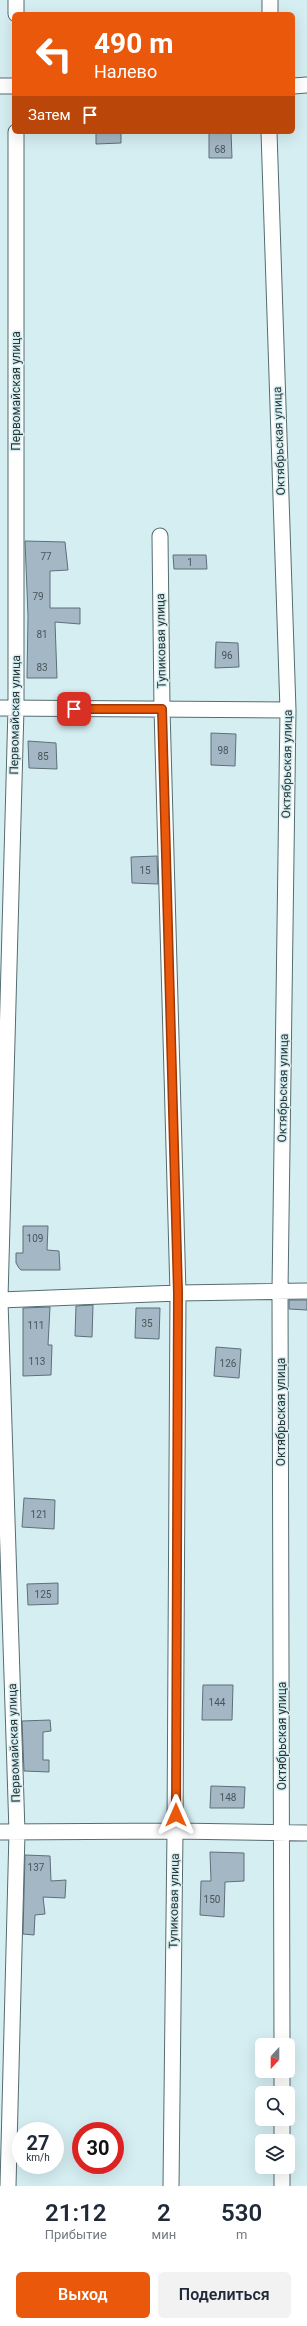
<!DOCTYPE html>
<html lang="ru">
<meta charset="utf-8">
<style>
:root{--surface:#fff;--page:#f2f2f3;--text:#1f2937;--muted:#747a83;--accent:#ea580c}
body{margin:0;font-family:Roboto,sans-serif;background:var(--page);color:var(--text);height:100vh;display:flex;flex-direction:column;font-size:15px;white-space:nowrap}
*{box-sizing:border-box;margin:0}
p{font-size:13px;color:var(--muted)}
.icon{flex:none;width:22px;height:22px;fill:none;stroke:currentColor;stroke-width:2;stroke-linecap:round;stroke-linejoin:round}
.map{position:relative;height:2186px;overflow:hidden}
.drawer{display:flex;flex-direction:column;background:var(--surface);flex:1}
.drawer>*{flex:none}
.hud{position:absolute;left:12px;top:12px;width:283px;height:122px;border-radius:6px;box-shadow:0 4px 16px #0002;background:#ea580c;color:#fff;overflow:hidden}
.needle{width:26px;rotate:201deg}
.controls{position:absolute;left:255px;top:2038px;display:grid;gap:8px}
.controls a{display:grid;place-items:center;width:40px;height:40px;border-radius:6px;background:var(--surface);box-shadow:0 4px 16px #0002;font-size:20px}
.speed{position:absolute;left:12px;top:2122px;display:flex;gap:8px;font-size:20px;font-weight:700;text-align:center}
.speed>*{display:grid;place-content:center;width:52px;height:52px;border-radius:50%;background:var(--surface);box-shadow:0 4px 16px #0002;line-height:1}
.speed small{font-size:10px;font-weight:400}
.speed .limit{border:6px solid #d22;background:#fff;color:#111}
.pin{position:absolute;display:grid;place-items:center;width:34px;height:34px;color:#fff;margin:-17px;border-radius:8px;box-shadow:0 2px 6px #0006}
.me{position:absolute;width:44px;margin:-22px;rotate:0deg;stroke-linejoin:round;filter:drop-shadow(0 0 3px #0008)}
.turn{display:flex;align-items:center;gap:14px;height:84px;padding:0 16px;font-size:18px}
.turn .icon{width:52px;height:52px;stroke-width:2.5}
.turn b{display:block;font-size:28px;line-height:34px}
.then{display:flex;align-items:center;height:38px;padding:0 16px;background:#0003;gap:8px;font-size:15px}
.eta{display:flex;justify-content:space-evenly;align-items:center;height:68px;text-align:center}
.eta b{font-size:24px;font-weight:600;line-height:28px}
.cta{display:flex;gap:8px;margin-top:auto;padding:8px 16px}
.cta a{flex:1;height:46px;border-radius:6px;background:var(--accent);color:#fff;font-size:16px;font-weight:600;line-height:46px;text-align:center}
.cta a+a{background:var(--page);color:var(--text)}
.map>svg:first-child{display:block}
</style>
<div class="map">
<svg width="307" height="2186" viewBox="0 0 307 2186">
<rect width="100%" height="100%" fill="#d5eef2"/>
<path fill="#a4b7c4" stroke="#5e6f7b" d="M96,132h25v11l-25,1z
M209,132h22l1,26h-23z
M25,541l40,1 3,28 -18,1v37h30v16l-25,-2 2,56h-30l1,-62z
M173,555h33l1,14h-33z
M216,642l22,1 1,24 -24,1z
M211,733l25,1 -1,32 -24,-1z
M28,741l28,2 1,26 -28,-1z
M157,856l1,28 -26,-1 -1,-26z
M23,1226h25l-1,24 12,1 1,19h-39l-2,-2 -3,-5v-10h7z
M289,1300h18v10l-18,-1z
M93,1305l-1,32 -17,-1 1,-30z
M50,1307l-2,38h4l-1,30 -28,1v-68z
M136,1308h24l-1,31 -24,-1z
M216,1347l25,2 -2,29 -25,-2z
M24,1498l31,2 -1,29 -32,-2z
M58,1583v21l-30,1 -1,-21z
M203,1685h30l-1,35h-30z
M50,1720l1,11 -8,1v28h6v12l-25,-1 -2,-50z
M211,1786l34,1 -1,21h-34z
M210,1852l34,1v28l-19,1 -1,35 -24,-2 1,-34h10z
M25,1855l25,1 1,25 15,-1 -1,18 -22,-1 2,17 -10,1 -1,20 -11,-1z"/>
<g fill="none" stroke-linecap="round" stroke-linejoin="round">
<g stroke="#566d70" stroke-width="17">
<path id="street" d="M16,0v14
M270,14v-14
M0,86h14
M293,86l14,-1
M269,132l19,578 -8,581 2,754
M160,536l2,173 16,584 -3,538 -4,355
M0,708l288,2
M0,1298l16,-590v-576
M0,1300l178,-7 129,-2
M0,1301l17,531 -9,354
M0,1832l175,-1 132,2
M282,2093v-22
M282,2141v-22
M282,2186v-19"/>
</g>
<use href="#street" stroke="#fff" stroke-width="15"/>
</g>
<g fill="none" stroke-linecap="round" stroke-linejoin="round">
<g stroke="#983908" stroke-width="10">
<path id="route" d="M74,709h88l16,584 -2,522"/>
</g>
<use href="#route" stroke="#ea580c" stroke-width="7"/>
</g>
<g text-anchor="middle" stroke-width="3" stroke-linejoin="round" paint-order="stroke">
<g font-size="10" fill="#49565a">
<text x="220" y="153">68</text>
<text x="46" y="560">77</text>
<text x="190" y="566">1</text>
<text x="38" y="600">79</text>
<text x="42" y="638">81</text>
<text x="227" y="659">96</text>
<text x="42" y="671">83</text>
<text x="223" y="754">98</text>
<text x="43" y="760">85</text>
<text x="145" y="874">15</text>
<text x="35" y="1242">109</text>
<text x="147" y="1327">35</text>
<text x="36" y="1329">111</text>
<text x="37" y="1365">113</text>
<text x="228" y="1367">126</text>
<text x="39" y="1518">121</text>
<text x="43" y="1598">125</text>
<text x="217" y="1706">144</text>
<text x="228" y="1801">148</text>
<text x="36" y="1871">137</text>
<text x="212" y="1903">150</text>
</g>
<g font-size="12" fill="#2b3536" stroke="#d5eef2">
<text transform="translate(16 391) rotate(-90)" y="4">Первомайская улица</text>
<text transform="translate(279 441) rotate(-92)" y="4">Октябрьская улица</text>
<text transform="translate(161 641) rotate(-91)" y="4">Тупиковая улица</text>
<text transform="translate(15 715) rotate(-89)" y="4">Первомайская улица</text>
<text transform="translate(287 764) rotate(-89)" y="4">Октябрьская улица</text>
<text transform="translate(283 1088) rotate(-89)" y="4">Октябрьская улица</text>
<text transform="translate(281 1412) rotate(-90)" y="4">Октябрьская улица</text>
<text transform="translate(282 1736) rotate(-90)" y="4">Октябрьская улица</text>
<text transform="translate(14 1743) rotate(-92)" y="4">Первомайская улица</text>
<text transform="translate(174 1901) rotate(-89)" y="4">Тупиковая улица</text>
</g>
</g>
</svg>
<div class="controls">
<a><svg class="needle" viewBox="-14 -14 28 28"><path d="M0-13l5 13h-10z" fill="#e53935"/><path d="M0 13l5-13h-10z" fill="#747a83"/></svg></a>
<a><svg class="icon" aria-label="search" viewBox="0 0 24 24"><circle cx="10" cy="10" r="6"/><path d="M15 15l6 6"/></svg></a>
<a><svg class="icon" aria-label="layers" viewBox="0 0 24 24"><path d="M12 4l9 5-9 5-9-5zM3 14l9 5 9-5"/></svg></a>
</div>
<div class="speed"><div>27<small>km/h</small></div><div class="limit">30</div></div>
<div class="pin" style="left:74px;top:709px;background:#d93025"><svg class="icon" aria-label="arrive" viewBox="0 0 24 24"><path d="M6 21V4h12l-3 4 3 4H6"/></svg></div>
<svg class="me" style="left:176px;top:1815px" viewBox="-20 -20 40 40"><path d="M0-17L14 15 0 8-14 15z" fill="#ea580c" stroke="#fff" stroke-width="4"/></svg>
<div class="hud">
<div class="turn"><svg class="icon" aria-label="left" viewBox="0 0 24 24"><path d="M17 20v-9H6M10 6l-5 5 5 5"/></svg><div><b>490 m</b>Налево</div></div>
<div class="then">Затем<svg class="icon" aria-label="arrive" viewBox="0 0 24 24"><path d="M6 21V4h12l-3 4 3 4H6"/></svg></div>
</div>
</div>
<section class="drawer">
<div class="eta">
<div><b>21:12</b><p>Прибытие</p></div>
<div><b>2</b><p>мин</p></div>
<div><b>530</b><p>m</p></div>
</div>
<div class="cta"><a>Выход</a><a>Поделиться</a></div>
</section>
